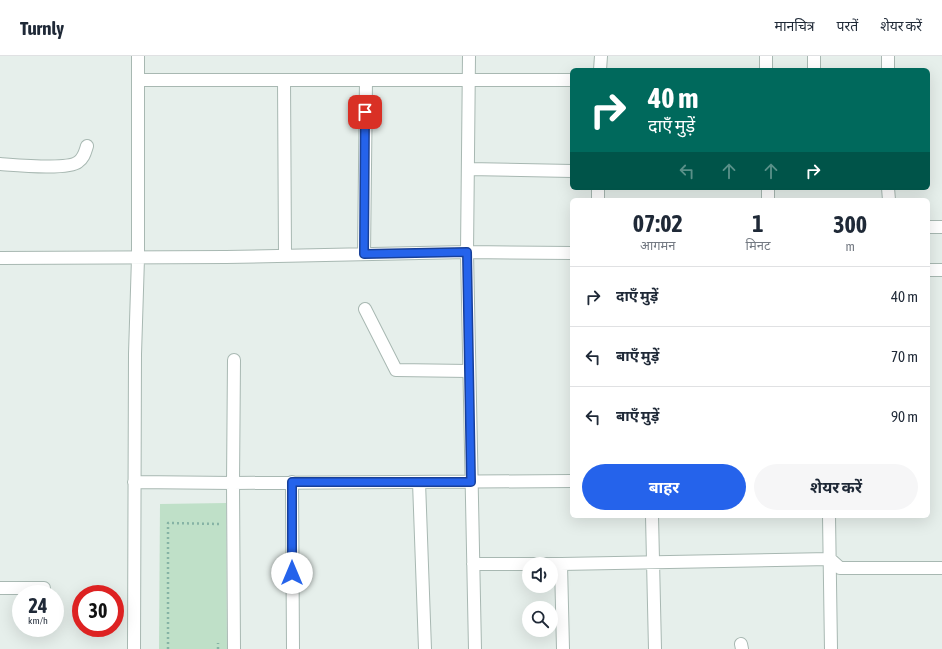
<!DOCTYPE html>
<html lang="hi">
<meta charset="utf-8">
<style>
:root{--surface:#fff;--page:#f6f6f7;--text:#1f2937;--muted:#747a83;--line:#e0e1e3;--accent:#2563eb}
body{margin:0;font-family:"Asap Condensed","Noto Sans Devanagari",sans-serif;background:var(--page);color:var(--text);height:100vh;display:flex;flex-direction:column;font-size:15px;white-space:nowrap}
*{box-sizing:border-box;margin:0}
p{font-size:13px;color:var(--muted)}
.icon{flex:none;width:22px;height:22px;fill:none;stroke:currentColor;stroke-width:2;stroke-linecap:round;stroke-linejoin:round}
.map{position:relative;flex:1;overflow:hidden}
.drawer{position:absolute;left:570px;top:142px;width:360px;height:320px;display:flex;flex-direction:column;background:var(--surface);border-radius:6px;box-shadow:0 4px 16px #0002}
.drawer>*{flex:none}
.hud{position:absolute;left:570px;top:12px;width:360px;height:122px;border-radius:6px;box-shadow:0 4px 16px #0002;background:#00695c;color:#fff;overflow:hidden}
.controls{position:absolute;left:522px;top:501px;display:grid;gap:8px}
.controls a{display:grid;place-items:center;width:36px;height:36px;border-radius:50%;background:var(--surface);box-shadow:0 4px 16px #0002;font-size:20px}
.speed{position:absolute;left:12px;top:529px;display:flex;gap:8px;font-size:20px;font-weight:700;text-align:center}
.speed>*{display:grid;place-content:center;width:52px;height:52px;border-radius:50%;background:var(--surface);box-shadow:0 4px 16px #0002;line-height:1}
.speed small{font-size:10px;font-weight:400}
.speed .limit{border:6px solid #d22;background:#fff;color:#111}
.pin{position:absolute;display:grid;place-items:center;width:34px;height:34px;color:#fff;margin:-17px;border-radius:8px;box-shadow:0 2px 6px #0006}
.me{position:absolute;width:44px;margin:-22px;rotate:0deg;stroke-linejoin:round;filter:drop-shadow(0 0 3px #0008)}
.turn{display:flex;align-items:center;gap:14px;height:84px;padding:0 12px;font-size:18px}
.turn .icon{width:52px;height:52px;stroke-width:2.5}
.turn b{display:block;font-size:28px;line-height:34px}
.lanes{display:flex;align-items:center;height:38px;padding:0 12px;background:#0003;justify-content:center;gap:20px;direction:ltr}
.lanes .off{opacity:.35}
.eta{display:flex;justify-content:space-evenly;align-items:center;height:68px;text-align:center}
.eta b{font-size:24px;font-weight:700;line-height:28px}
.button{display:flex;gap:8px;margin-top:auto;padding:8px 12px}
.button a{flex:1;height:46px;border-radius:24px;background:var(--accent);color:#fff;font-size:16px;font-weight:700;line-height:46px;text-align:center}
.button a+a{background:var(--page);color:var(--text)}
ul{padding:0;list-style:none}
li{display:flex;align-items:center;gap:12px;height:60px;padding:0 12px;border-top:1px solid var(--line)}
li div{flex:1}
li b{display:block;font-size:15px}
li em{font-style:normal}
header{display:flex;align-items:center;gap:24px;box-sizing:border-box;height:56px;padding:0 20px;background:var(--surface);border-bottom:1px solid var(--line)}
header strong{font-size:19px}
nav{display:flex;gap:22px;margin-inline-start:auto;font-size:14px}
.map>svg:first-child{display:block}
</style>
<header>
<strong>Turnly</strong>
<nav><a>मानचित्र</a><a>परतें</a><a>शेयर करें</a></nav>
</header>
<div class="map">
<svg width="942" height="593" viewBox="0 0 942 593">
<rect width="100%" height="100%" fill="#e6efeb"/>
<path fill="#bfe0c8" d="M226,447l1,146h-68l1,-145z"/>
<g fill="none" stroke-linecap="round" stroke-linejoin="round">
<g stroke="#a8b8b2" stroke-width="14">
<path id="minor" d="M469,0l-2,196 8,397
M766,0v14
M600,14l1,-14
M814,14v-14
M888,14v-14
M138,24h434
M284,24l1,175
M0,108c15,1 68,6 78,-2 6,-4 7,-10 9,-16
M468,113l104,2
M768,132v12
M888,132l1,12
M598,144v-12
M928,171h14
M364,198l2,-174
M0,202l226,-1 241,-5 105,1
M928,214h14
M365,253l31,61 73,1
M134,426l99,1 339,-2
M292,426l1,167
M419,426l6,167
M652,460l3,133
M829,460l2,133
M473,508h88l269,-5 10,9h102
M561,508l2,85
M0,532h44
M741,588l1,5
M134,593l1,-295 3,-96v-202
M234,593l-1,-166 1,-123"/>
</g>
<path stroke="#86b3a5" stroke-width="2.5" stroke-dasharray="2 3" stroke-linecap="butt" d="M168,593v-126l51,1
M218,593v-6"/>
<use href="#minor" stroke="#fff" stroke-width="12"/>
</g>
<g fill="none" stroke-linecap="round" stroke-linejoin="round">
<g stroke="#184099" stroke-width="10">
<path id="route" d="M292,517v-91h179l-4,-230 -103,2 1,-142"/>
</g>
<use href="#route" stroke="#2563eb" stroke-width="7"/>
</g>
</svg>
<div class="controls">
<a><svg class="icon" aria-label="sound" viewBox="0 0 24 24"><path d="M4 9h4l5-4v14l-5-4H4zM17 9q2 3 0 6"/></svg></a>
<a><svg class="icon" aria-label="search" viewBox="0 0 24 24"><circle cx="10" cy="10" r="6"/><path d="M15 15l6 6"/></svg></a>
</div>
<div class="speed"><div>24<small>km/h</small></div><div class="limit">30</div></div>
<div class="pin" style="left:365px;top:56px;background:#d93025"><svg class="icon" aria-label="arrive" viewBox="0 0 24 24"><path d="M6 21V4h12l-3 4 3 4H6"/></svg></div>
<svg class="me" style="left:292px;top:517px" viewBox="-20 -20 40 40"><circle r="19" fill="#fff"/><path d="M0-13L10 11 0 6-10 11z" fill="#2563eb"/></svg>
<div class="hud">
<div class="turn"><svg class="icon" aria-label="right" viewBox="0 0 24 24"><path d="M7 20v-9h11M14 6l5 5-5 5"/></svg><div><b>40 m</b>दाएँ मुड़ें</div></div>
<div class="lanes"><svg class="icon off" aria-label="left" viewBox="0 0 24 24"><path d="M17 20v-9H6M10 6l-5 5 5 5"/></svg><svg class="icon off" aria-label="ahead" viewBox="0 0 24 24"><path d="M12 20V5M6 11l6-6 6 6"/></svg><svg class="icon off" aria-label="ahead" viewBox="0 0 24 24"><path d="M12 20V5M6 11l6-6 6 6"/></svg><svg class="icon" aria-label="right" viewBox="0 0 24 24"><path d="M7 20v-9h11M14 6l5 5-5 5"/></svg></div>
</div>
<section class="drawer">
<div class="eta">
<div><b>07:02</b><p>आगमन</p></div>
<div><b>1</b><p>मिनट</p></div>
<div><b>300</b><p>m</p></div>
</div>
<ul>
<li><svg class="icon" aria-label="right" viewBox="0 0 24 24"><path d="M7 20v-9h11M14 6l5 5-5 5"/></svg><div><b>दाएँ मुड़ें</b></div><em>40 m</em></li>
<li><svg class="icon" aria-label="left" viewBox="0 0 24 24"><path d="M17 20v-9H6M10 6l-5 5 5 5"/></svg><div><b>बाएँ मुड़ें</b></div><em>70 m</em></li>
<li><svg class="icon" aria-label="left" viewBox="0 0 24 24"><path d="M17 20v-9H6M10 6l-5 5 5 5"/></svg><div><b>बाएँ मुड़ें</b></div><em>90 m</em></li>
</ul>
<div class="button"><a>बाहर</a><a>शेयर करें</a></div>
</section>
</div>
